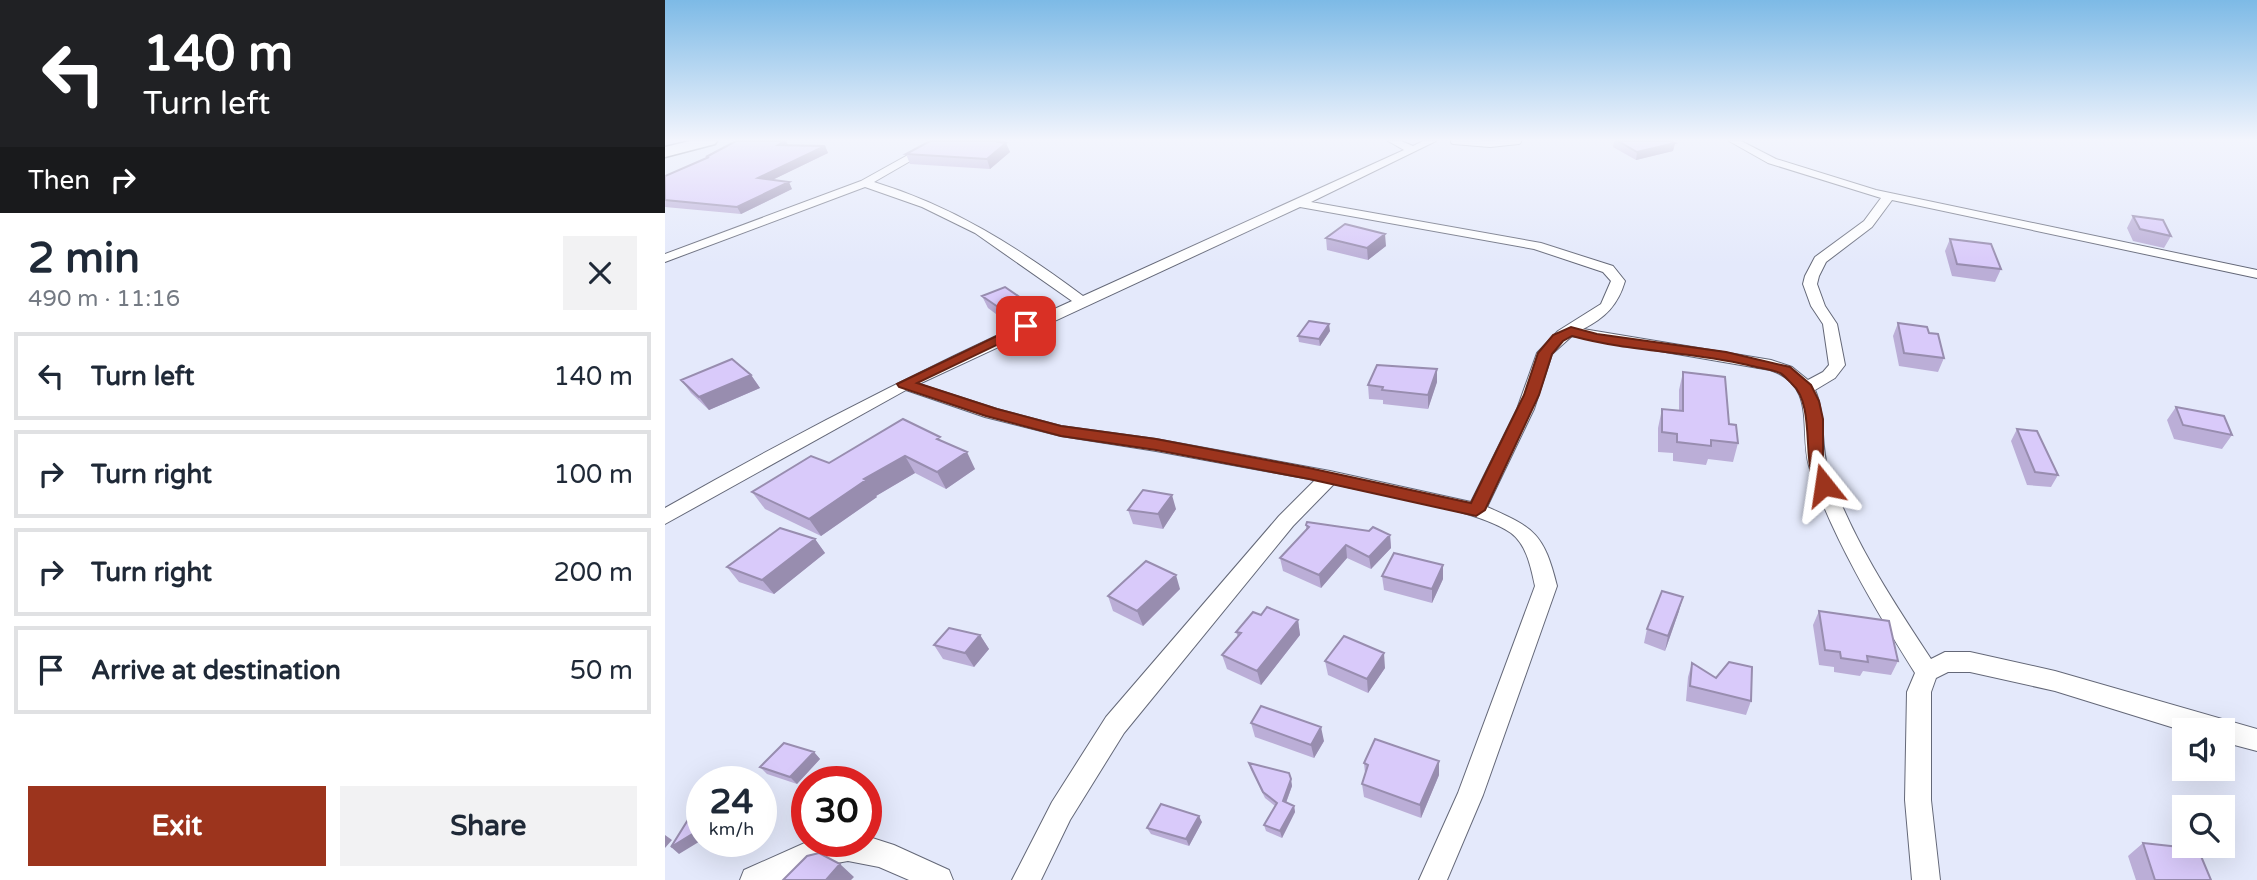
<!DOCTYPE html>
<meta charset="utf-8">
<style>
:root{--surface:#fff;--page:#f2f2f3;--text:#1f2937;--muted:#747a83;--line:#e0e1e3;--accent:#9c341d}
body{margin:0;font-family:"Varela Round",sans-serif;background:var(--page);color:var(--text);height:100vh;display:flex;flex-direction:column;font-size:26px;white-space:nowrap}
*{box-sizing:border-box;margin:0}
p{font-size:23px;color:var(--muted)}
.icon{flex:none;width:38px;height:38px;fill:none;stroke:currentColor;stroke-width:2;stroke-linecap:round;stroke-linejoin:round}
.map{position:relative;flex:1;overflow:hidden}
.side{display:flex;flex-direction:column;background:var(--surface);width:665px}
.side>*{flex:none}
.hud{background:#202124;color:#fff;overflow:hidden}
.fabs{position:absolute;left:1507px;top:718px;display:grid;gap:14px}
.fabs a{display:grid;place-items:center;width:63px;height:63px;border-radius:0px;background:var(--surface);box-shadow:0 7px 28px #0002;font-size:35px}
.speed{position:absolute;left:21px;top:766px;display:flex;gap:14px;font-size:35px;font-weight:700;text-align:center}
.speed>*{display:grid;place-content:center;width:91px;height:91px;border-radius:50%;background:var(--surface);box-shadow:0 7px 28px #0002;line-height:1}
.speed small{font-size:18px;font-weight:400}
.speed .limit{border:10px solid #d22;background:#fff;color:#111}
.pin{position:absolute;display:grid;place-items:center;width:60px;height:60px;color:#fff;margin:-30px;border-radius:14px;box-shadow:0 4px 10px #0006}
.me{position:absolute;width:77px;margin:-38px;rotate:345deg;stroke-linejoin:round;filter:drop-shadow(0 0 5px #0008)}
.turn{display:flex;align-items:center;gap:24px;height:147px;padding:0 28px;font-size:32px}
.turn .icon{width:91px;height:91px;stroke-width:2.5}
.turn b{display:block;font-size:49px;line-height:60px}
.then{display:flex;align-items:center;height:66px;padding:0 28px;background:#0003;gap:14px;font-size:26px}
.round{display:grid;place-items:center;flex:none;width:74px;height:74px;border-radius:0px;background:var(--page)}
.headline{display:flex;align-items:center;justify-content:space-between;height:119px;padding:0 28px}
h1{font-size:42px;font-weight:700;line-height:52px}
.button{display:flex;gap:14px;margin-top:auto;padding:14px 28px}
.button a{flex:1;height:80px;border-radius:0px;background:var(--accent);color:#fff;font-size:28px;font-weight:700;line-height:80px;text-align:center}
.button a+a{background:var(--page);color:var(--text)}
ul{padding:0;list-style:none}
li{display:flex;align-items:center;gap:21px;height:88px;margin:0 14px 10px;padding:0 14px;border:4px solid var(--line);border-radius:0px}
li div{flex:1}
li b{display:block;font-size:26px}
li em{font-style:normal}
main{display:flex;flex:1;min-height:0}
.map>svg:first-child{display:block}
</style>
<main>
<section class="side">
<div class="hud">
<div class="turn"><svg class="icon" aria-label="left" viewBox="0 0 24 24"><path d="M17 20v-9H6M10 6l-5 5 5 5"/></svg><div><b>140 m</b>Turn left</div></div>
<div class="then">Then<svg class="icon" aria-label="right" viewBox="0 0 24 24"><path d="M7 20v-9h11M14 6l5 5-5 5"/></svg></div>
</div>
<div class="headline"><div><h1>2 min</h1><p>490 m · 11:16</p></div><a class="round"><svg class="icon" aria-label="close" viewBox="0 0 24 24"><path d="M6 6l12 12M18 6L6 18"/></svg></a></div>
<ul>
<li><svg class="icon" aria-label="left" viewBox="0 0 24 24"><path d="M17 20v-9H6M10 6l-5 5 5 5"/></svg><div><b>Turn left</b></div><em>140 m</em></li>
<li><svg class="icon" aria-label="right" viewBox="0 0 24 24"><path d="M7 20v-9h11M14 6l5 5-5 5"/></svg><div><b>Turn right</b></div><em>100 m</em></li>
<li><svg class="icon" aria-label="right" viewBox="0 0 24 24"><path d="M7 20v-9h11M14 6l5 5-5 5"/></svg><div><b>Turn right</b></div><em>200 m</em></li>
<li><svg class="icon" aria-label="arrive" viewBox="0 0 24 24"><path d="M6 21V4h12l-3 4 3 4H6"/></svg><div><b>Arrive at destination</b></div><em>50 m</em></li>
</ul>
<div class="button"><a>Exit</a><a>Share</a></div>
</section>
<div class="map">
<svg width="1592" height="880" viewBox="0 0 1592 880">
<rect width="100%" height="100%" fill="#e4e9fb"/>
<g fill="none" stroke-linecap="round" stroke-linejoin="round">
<g stroke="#646878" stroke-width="8">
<path id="service" d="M789,141l36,3 28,-3"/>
</g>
<g stroke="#646878" stroke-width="2">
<path id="minor" d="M268,141h12l-71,41c79,24 143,65 209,114l321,-146 -16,-9h13l12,5 10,-5h13l-125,61 230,41 72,23 12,15c-7,24 -20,37 -42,48l188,31 21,7 16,13 15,-8 6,-7 -6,-41 -12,-18 -8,-22 2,-8 10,-19 49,-36 17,-23 -113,-35 -39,-22h12l35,18 100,31 381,80v8l-365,-78 -20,27 -46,35 -7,14 -2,8 8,22 12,18 8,41 -10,13 -20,12c11,25 5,53 13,79 22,67 64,131 103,190l14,-7h25l85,19 202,58v22l-34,-9v-12l-39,1 -129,-40 -85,-19h-22l-12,6 -5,14v108l9,80h-28l-7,-80 2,-108 8,-19c-37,-59 -86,-141 -106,-207 -10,-36 8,-81 -39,-96l-198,-34 -20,18 -18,55 -47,98c48,21 57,27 70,79l-74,209 -36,85h-28l39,-87 77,-207c-4,-18 -8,-41 -24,-53 -36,-25 -132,-38 -177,-49l-41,42 -169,207 -54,87 -29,60h-29l40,-78 54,-85 173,-201 36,-36 -159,-29 -95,-15 -76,-19 -79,-27 -241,134v-16c133,-76 267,-144 407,-207l-97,-68 -53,-26 -57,-20 -200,75v-8l196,-73zM635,207l234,42 69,23 8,9 -10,23 -43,27 -21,22 -20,56 -46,93 -141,-31 -174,-32 -95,-13 -64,-17 -78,-25z
M201,836l28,9 55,25 4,10h-44l-30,-13 -31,-6 -34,6 -27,13h-47l4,-10 63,-28h59z"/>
</g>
<g stroke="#646878" stroke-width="3">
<path id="trunk" d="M25,141h27l-2,3 -50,13v-10z"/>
</g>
<use href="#service" stroke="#fff" stroke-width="6"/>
<use href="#minor" fill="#fff" fill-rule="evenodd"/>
<use href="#trunk" fill="#fff" fill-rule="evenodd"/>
</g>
<path fill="#bbaed7" d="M71,141h50l2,4 37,1 3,7 -56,27 20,9 -51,25 -76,-7v-31l42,-18 -1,-1z
M265,141h75l5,11 -20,17 -80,-5 -4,-10z
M949,141h56l5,2 -2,8 -37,9 -23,-13z
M1468,216l38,20 -7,12 -31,-7 -6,-13z
M661,238l60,8 -18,14 -41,-10z
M1285,239l51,30 -6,13 -43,-6 -7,-25z
M317,296l39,2 5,13 -22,9 -16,-12z
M1233,323l46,35 -6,14 -39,-6 -6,-30z
M665,331l-10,15 -21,-4 -1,-6z
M772,369v13l-9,27 -45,-5v-4l-14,-1 -1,-14z
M1018,372l46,52 9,19 -5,19 -25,-3 -2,6 -33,-4v-8l-15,-1v-24l4,-19 17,2v-21z
M86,375l9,13 -51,22 -18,-17 -10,-13z
M1511,407l56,28 -10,14 -48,-10 -7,-19z
M1352,429l41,46 -7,12 -24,-2 -16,-44z
M277,441l33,28 -29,20 -31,-16 -39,23 1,1 -56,39 -56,-27 -13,-17 77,-29z
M511,509l-13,20 -30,-5 -5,-14z
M641,525l84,10 1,13 -20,21 -24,-11 -26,30 -38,-17 -3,-13 26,-28z
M150,539l10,14 -51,41 -35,-12 -12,-15z
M778,565v14l-11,24 -48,-13 -2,-14z
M515,589l-37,37 -30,-15 -5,-15z
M1014,611l-14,40 -21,-8 3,-14z
M1154,611l79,50 -7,14 -28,-4 -3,5 -26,-4v-5l-15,-2 -6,-40z
M596,615l37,5 2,15 -39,50 -34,-16 -5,-14 16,-18 -2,-5z
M315,635l9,14 -15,18 -31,-8 -9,-14z
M660,661l60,7 -17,25 -40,-18z
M1027,663l59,38 -5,14 -60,-14 2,-24z
M586,723l73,18 -10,17 -59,-21z
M149,752l6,7 -23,25 -30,-10 -7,-7z
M774,761v14l-18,43 -57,-21 -2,-13 3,-11 -1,-10z
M584,763l40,10 3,13 -6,17 8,3 1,6 -13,26 -16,-7 -2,-6 11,-19 -10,-8 -14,-28z
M537,822l-13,24 -38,-12 -4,-6z
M1478,843l68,37h-75l-8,-24z"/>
<path fill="#988daf" d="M119,141h2l3,6 -11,-2z
M336,141h4l5,11 -20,17 -3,-10z
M1010,143l-2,8 -37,9 1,-8z
M160,146l3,7 -66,32 -4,-7z
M124,182l3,7 -51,25 -4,-7z
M720,234l1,12 -18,14 -1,-12z
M356,298l5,13 -22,9 -6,-13z
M664,324l1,7 -10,15 -1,-7z
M772,369v13l-9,27v-14z
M86,375l9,13 -51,22 -10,-13z
M302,452l8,17 -29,20 -9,-17z
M240,456l10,17 -39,23 1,1 -56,39 -12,-17 55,-40z
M507,495l4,14 -13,20 -5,-15z
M725,535l1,13 -20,21 -2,-12z
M150,539l10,14 -51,41 -12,-14z
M681,545l1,13 -26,30 -2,-13z
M778,565v14l-11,24v-14z
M511,575l4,14 -37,37 -6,-15z
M1018,597l-4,14 -14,40 3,-15z
M633,620l2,15 -39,50 -4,-14z
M315,635l9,14 -15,18 -9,-14z
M719,653l1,15 -17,25 -1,-14z
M656,727l3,14 -10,17 -3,-13z
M149,752l6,7 -23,25 -7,-7z
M774,761v14l-18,43 -1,-13z
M626,779l1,7 -8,22 -1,-7z
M629,806l1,6 -13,26 -2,-7z
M534,816l3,6 -13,24 -3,-7z
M37,828v12l-23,14 -8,-7z
M0,835l7,5 -7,8z
M175,864l14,13 -3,3h-25z"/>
<path fill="#d9cafa" stroke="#988daf" stroke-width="2" d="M71,141h48l-6,4 47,1 -67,32 31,4 -52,25 -72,-7v-24l44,-19h-3z
M265,141h71l-2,1 7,1 -19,16 -81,-5z
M953,141h52l5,2 -38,9z
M1468,216l30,4 8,16 -31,-7z
M680,224l40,10 -18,14 -41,-10z
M1285,239l41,5 10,25 -44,-5z
M340,287l16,11 -23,9 -16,-11z
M644,321l20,3 -10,15 -21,-3z
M1233,323l29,4 2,6 9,1 6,24 -40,-5z
M67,359l19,16 -52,22 -18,-17z
M712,365l60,4 -9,26 -46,-5 1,-3 -15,-2z
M1018,372l42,5 4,47 7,1 2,18 -27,-3v6l-34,-4v-8l-15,-2v-23l21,2z
M1511,407l48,9 8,19 -49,-10z
M238,419l37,18 -3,2 30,13 -30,20 -32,-16 -41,23 2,1 -57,39 -57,-27 59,-36 18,7z
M1352,429l20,2 21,44 -23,-3z
M478,490l29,5 -14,19 -30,-4z
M642,522l62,9 4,-4 17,8 -21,22 -23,-12 -27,30 -39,-17 29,-31 -3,-2z
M115,528l35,11 -53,41 -35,-13z
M729,553l49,12 -11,24 -50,-13z
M481,561l30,14 -39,36 -29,-15z
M997,591l21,6 -15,39 -21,-7z
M602,607l31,13 -41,51 -35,-16 19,-22 -5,-1 17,-20 8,3z
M1154,611l70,10 9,40 -31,-5 1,6 -27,-4 -1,-6 -15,-2z
M284,628l31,7 -15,18 -31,-8z
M679,636l40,17 -17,26 -42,-18z
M1064,662l23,5 -1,34 -61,-15 2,-23 24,15z
M596,706l60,21 -10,18 -60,-22z
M710,739l64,22 -19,44 -58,-21 6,-19 -4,-2z
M119,743l30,9 -24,25 -30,-10z
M584,763l40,10 2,6 -8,22 11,5 -14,25 -16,-6 13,-22 -14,-11z
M496,804l38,12 -13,23 -39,-11z
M37,809v19l-31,19 20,-32 4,-4z
M1478,843l55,6 13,31h-56z
M154,853l21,11 -14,16h-43l24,-24z"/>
<linearGradient id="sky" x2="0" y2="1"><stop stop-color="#7dbae6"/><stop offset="0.53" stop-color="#f3f5fd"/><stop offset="1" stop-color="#f3f5fd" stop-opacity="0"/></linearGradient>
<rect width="1592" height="264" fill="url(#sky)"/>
<path fill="#9c341d" stroke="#652213" stroke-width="2" d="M361,322l4,2v5l-113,54 80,26 64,17 95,13 153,29 162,35 53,-108 14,-42 15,-18 18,-8 26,7 129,18 64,15 21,18 8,16 4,18v38l10,28 -9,6c-27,-8 -5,-84 -32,-107 -4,-4 -8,-9 -12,-11 -9,-4 -22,-5 -32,-8 -58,-14 -118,-13 -176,-29l-9,5 -11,13 -13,41 -54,115 -9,6 -167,-37 -153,-29 -95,-14 -75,-20 -87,-29 -2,-3z"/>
</svg>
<div class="fabs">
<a><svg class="icon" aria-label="sound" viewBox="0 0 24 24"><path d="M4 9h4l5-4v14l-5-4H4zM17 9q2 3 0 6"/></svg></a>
<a><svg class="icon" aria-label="search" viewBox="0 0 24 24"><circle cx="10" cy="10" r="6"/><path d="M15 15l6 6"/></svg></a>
</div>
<div class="speed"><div>24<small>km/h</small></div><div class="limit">30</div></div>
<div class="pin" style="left:361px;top:326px;background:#d93025"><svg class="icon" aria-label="arrive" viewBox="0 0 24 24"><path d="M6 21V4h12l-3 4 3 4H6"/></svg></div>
<svg class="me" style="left:1159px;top:485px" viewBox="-20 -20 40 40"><path d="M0-17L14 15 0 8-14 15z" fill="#9c341d" stroke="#fff" stroke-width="4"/></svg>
</div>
</main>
